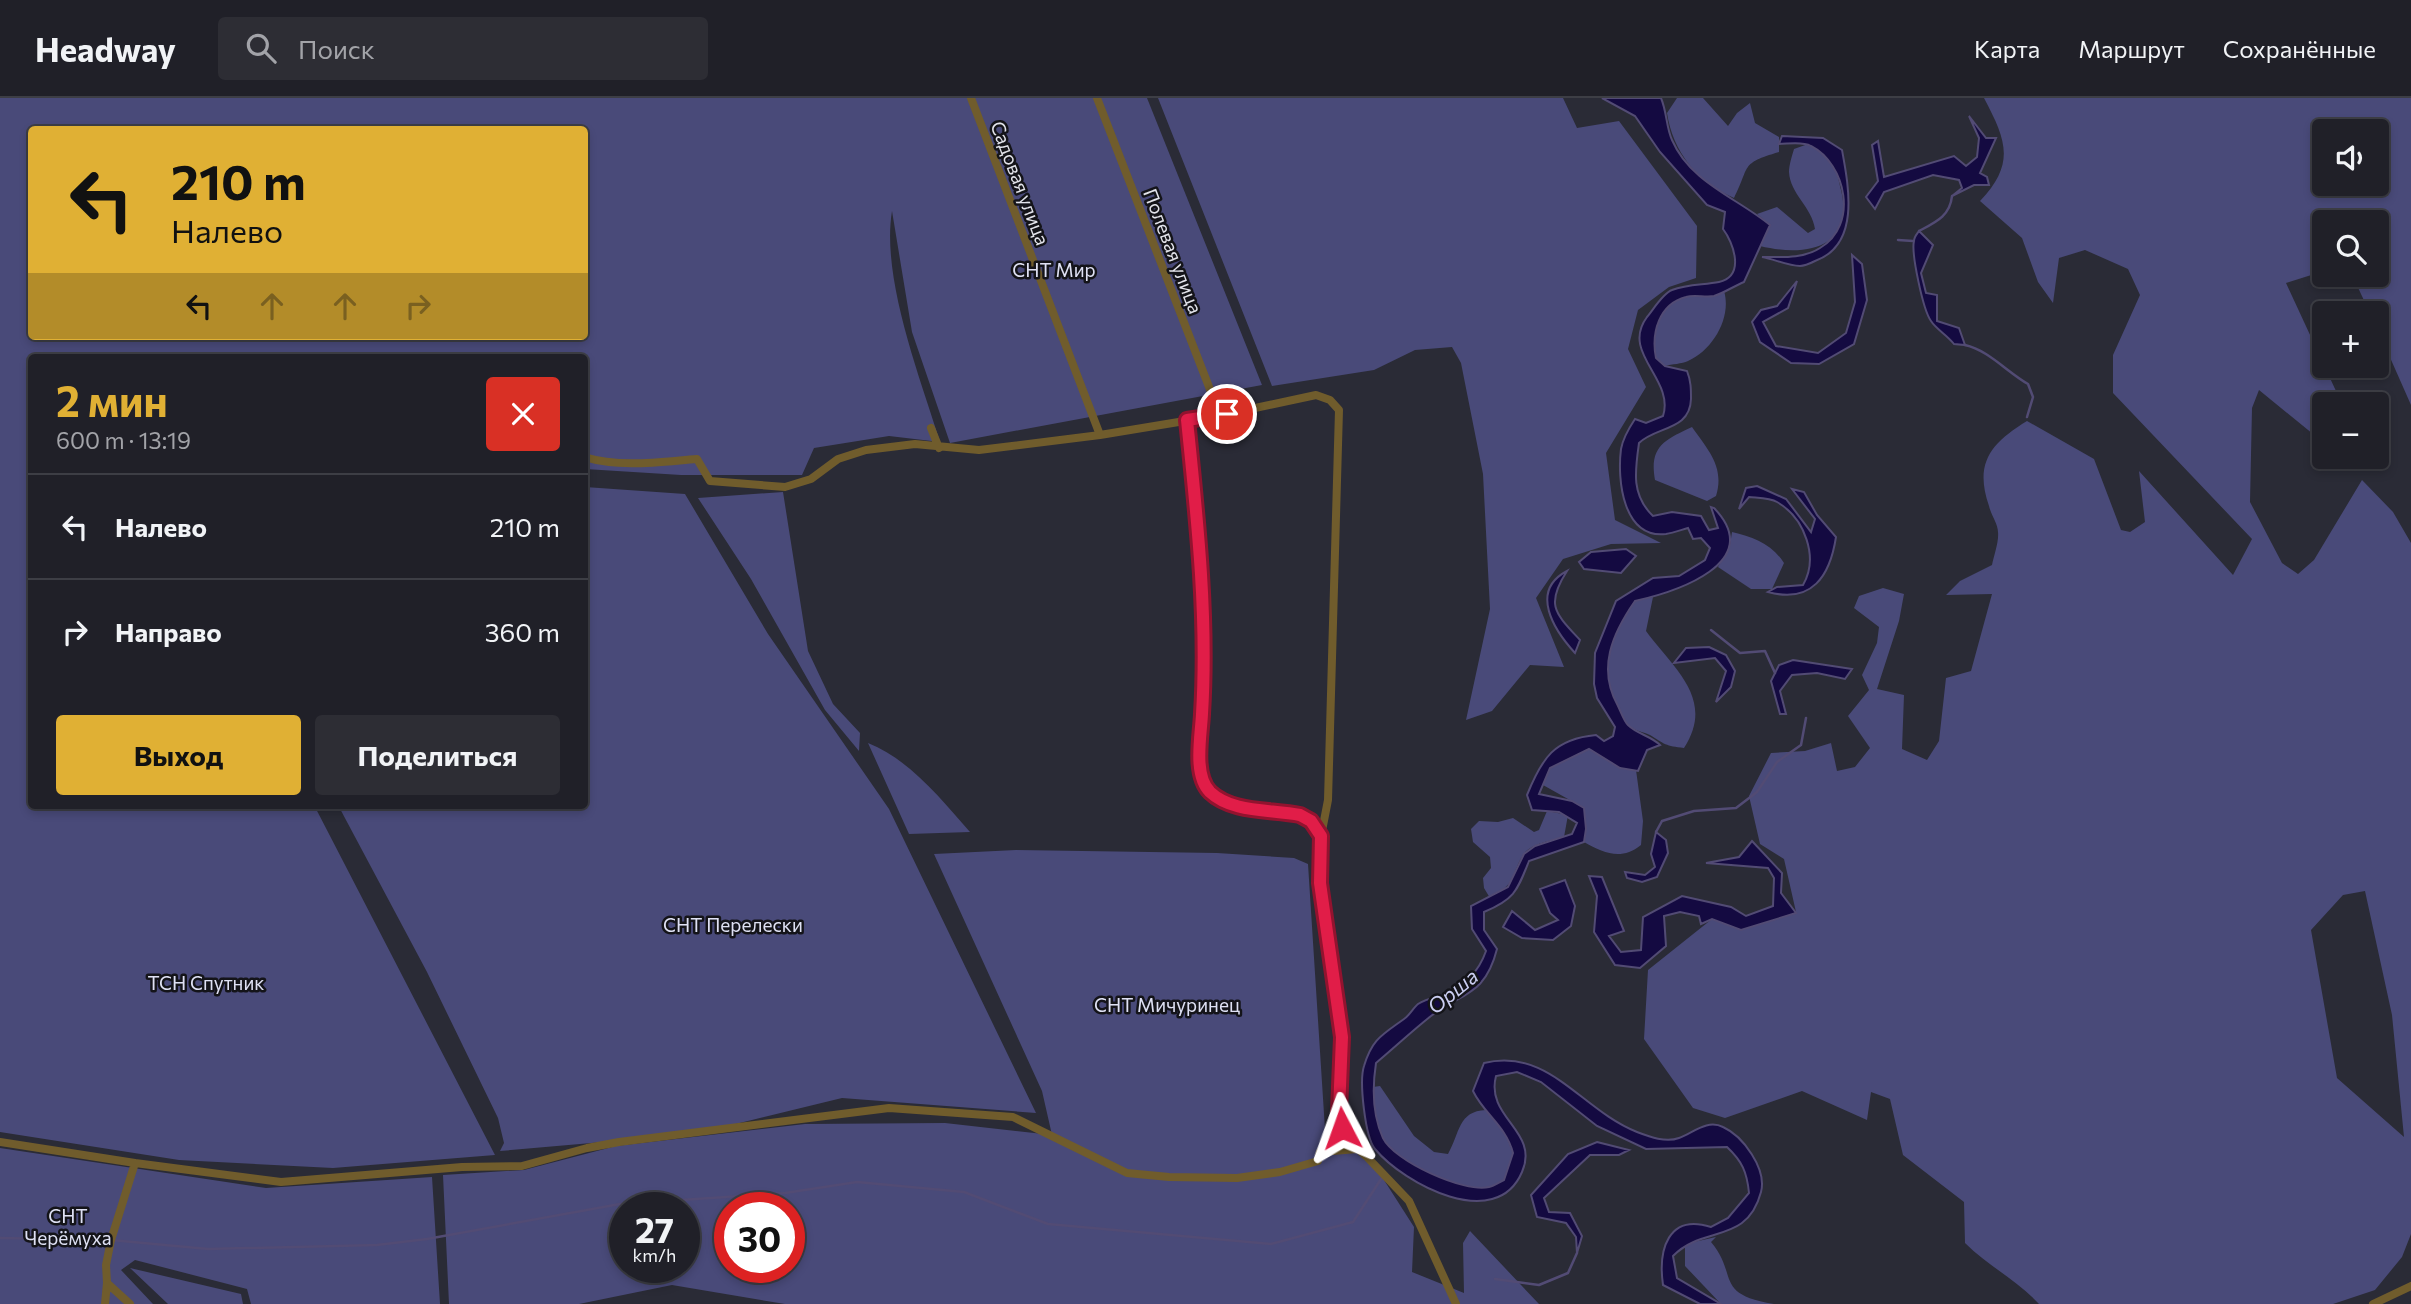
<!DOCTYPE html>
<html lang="ru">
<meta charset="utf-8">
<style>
:root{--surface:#202028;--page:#2d2d34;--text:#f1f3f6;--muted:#a2a3a8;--line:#3d3e45;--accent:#e0b034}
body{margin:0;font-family:Commissioner,sans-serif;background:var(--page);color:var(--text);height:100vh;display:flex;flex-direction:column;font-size:26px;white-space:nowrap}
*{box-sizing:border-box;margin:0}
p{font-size:23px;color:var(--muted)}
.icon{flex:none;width:38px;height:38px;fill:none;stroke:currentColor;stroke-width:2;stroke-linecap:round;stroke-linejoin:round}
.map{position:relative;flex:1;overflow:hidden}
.panel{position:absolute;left:28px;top:256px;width:560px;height:455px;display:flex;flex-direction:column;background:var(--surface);border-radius:7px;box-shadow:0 4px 10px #0003,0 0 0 2px var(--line)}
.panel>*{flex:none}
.top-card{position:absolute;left:28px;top:28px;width:560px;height:214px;border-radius:7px;box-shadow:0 4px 10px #0003,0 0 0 2px var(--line);background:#e0b034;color:#111;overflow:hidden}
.controls{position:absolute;left:2312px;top:21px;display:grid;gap:14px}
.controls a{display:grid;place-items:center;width:77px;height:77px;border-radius:7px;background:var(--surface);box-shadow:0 4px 10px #0003,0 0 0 2px var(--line);font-size:35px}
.speed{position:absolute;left:609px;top:1094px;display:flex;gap:14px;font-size:35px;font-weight:700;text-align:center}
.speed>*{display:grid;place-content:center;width:91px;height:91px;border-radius:50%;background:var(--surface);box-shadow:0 4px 10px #0003,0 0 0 2px var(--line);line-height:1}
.speed small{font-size:18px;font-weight:400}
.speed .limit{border:10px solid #d22;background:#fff;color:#111}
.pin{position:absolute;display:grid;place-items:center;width:60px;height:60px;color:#fff;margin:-30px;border:4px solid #fff;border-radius:50%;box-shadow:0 2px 7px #0007}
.me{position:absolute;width:77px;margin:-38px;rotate:356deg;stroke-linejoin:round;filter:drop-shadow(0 0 5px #0008)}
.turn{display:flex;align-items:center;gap:24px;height:147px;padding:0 28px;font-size:32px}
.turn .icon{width:91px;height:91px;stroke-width:2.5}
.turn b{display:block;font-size:49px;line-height:60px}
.lanes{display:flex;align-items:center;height:66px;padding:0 28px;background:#0003;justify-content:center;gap:35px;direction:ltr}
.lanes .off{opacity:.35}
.round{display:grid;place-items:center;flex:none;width:74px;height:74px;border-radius:7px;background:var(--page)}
.headline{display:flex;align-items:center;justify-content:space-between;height:119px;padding:0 28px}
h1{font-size:42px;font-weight:700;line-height:52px;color:var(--accent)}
.primary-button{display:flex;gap:14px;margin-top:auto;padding:14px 28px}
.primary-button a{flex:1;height:80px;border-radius:7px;background:var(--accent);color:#111;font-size:28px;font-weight:700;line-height:80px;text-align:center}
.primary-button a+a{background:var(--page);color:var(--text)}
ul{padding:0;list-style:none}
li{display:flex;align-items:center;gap:21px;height:105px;padding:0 28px;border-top:2px solid var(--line)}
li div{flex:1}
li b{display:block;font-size:26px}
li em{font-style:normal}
header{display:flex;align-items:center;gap:42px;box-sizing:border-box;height:98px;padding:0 35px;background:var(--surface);border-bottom:2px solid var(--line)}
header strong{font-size:33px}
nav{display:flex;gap:38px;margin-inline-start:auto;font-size:24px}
.search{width:490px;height:63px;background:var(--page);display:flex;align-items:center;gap:18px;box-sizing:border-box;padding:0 24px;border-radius:7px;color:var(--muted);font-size:26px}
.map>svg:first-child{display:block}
</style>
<header>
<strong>Headway</strong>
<div class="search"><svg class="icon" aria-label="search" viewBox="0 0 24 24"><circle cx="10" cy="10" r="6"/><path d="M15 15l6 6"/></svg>Поиск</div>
<nav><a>Карта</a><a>Маршрут</a><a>Сохранённые</a></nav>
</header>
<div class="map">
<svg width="2411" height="1206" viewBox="0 0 2411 1206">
<rect width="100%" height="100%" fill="#2a2b36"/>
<path fill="#494a79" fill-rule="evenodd" d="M0,0h1147l115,287 -312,58 -38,-111 -20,-121c-11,67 28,166 48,231l-51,-6 -75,12 -12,27h-121l-96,-6 -1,-112h-552v448h282l181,350 -162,13 -154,-8 -179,-28zM32,32h552v206h-552z
M1158,0h405l14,30 42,-7 78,105 -1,52 -27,9 -31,23 -10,39 18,38 -40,66 9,67 46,23 -50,1 -48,15 -27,39 28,69 -34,-2 -38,46 -26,9 24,-111 -7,-135 -22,-111 -9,-16 -37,3 -41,20 -102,16z
M1677,0h26l25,28 9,-13 13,-10 5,20 24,14v15c-40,12 -28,13 -45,46 -37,-16 -61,-46 -67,-85z
M1984,0h427v307l-34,-77 -1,-15h-6l-18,-38h24v-53h-52v49l-38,12 56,121h-18v39l-65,-53 -7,18 -2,94 32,61 16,11 16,-14 48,-80 31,32 18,31v691l-9,23 -27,33 -42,14h-294c-22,-24 -51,-38 -74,-61l-1,-41 -61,-47 -13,-56 -19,-7 -4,28 -65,-29 -77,27 -32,-10 -49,-69 4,-69 64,-51 29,10 55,-17 -12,-53 -24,-15 -11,-48 22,-43 34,-2 26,-8 6,28 18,-4 15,-19 -22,-32 21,-26 -7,-15 15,-32 2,-16 -25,-19 5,-12 24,-8 21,6 -5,27 -22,68 27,6 -2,54 25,11 12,-19 7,-63 25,-7 21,-77 -46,1 14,-14 32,-16c2,-10 7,-23 6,-33 0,-8 -7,-17 -9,-26 -15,-43 2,-63 38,-85l67,38 27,71 9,2 15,-10 -6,-51 94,104 19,-36 -139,-146v-38l27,-60 -12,-26 -43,-19 -26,8 -6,45 -15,-21 -16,-44 -42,-37c36,-38 26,-61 4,-103zM2324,33h52v53h-52zM2365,793l27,124 12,122 -67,-59 -26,-148 32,-35z
M1808,46c6,4 18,9 23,15 5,7 8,23 10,31 14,59 -36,67 -81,56l10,-21 -13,-11 20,-7 31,26 7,-4c-3,-22 -25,-35 -26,-57 0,-7 3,-16 5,-23z
M1724,193c8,26 -11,59 -36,70 -6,3 -16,3 -23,5l-9,-8c-5,-25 3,-54 30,-61 13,-4 25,0 38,-6z
M1692,329c16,23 33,40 24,69l-9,5 -52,-21c-6,-33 9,-40 37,-53z
M585,389l100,7 83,140 121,175 147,304 -194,-15 -147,36 -195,17 4,-8 -6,-25 -71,-146 -89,-167h246z
M783,394l25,159 25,53 27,29 -1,18 -34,-41 -74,-131 -53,-81z
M1732,434c21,5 40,12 52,31l-12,26h-21l-33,-22 12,-22z
M1653,499l-7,34c27,37 70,68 38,117 -18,-2 -20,-4 -34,-13 -6,-3 -15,-4 -21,-9 -4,-4 -8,-13 -11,-19 -21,-40 -8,-71 17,-106z
M868,645c42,17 72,55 102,89l-61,2z
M1589,651l31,19 16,2 7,51 -2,24c-20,16 -37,8 -57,-3l2,-13 -2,-21 -41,-23 7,-17z
M1547,713l21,4 -4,22c-13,4 -33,6 -41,18 -14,23 -5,27 -33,43l-6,-10 -1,-10 8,-10 -1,-11 -17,-15 -2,-13 8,-8 19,1 15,-4 21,14 5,-2z
M1016,752l201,3 77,5 14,6 18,281 42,10 46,72 -2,45 52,21 -1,-50 7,-12 69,73h-754l-113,-19 -93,19h-130l-6,-129 81,-5 92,-24 189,-22 140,-1 107,12 -10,-44 -108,-237zM625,1110h59v59h-59zM730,1110h59v59h-59z
M1380,988l34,50 20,16 14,2c12,-21 10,-43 38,-44l15,14 12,29 -9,27c-5,2 -10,6 -15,7 -24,6 -93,-25 -105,-47 -7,-13 -13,-39 -11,-53z
M0,1050l266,40 166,-11 8,127h-189l-4,-15 -112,-29 -14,10 32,34h-153z
M1716,1139l-5,5c28,33 2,52 63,62h-53l-36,-38v-22z
M130,1170l111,26 2,10h-75z"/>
<path fill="#140a41" stroke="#524b74" stroke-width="2" d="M1602,0h59c6,14 5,29 11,42 18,42 65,58 98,85l-26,57c-10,4 -20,11 -30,14 -9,2 -19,-2 -28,1 -27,7 -35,36 -30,61l9,8 22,5c4,10 4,18 4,28 -1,32 -35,27 -52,44 -4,28 -8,52 14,73l19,-4 29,4 8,14 9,-2 -7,-21 3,1c53,55 -39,84 -79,93 -23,33 -38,68 -17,105 3,6 6,15 10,19 9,9 23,11 32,20l-13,5 -9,21 -18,-3 -31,-19 -39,19 -11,26 33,7 12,7 2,21 -2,13 -55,19c-12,30 -14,38 -45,51v18l13,19c-12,47 -34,43 -66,67 -19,15 -37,32 -55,47 -4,26 -4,51 7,75 11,23 81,55 106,49 5,-1 10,-5 15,-7l9,-27c-7,-27 -29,-39 -40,-62l11,-28c65,-16 97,47 153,69 13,5 29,11 42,6 14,-5 28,-19 44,-11 20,9 44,42 38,65 -14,53 -58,33 -88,64l4,22 44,26h-21l-37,-19c-5,-35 5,-72 48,-58l17,-9 21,-25c-2,-21 -7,-32 -22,-46l-81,2 -49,-23 -56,-44 -24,-10 -21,4c-11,42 44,55 26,96 -26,61 -118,12 -147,-23 -10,-12 -16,-68 -11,-83 8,-27 18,-31 40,-47 6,-4 9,-11 14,-15 7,-5 18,-7 25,-9 21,-7 36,-24 43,-44l-14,-22 -1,-23 37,-19 16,-33 11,-8 37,-12 5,-11 -18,-11 -27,-2 -5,-15c15,-37 27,-56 69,-60l8,6 9,-5 2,-9 -18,-29 -3,-14 1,-31 21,-52 37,-23 26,-2 26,-16 5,-12 -9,-10 -8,1 -5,-11c-7,2 -15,5 -22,6 -43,5 -49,-54 -45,-85 2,-11 8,-21 14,-30l11,4 17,-7c12,-37 -43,-63 -16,-99 6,-7 16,-24 25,-27 15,-6 32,-5 47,-8 27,-6 14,-40 4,-53l2,-17 -18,-7 -47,-53 -25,-36z
M1969,18l17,22h10l-16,35 7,4 2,8h-15l-22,11 10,-8 -3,-8 -26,-5 -49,17 -9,17 -9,-12 12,-16 -6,-36 6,-4 6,36 70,-21 12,10 11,-9 2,-19z
M1782,38l41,2 19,12c7,38 18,95 -27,111 -4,2 -10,5 -15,5 -12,0 -26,-7 -38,-9 19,0 41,2 58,-9 39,-23 26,-84 -9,-102 -9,-5 -23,-2 -32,-2z
M1919,133l14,14 -12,28 5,20 11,2v26l22,7 6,17 -11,-1c-7,-9 -18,-15 -23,-23 -8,-11 -20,-68 -17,-80 0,-4 3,-7 5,-10z
M1852,157l10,9 5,36 -13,44 -35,20 -28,-1 -31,-21 -8,-20 9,-12 16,-4 20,-25 -9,27 -25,14 13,24 42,7 28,-20 9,-31z
M1757,388l29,13 25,33 4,-13 -23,-30 12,3 13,23 19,22c-6,39 -24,67 -68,55l9,-5 26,-2c16,-27 2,-67 -26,-83 -7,-4 -20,-4 -28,-5l-10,12 7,-21z
M1626,451l10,7 -15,17 -37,-4 -5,-7 12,-10z
M1567,473c-22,34 -12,42 13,69l-5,13c-21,-23 -46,-62 -8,-82z
M1709,549l17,8 9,16 -4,16 -15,15 10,-31 -11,-13 -41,5 12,-15z
M1793,562l59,9 -7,10 -28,-6 -25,2 -12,16 6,23h-6l-9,-33 8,-16z
M1656,734l10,8 2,13 -11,24 -15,5 -15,-4 -2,-6 20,3 10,-8 -4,-13z
M1752,743l30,32 -1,20 15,20 -55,17 -29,-11 -11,5 -2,-8 -19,-4 -16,4 2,30 -26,22 -25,-3 -21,-33 3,-36 -8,-20 13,1 22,54 -15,5 12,16 20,-2 2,-33 39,-21 49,11 15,9 27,-10 1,-28 -6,-10 -62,-5 33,-6z
M1565,782l10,26 -4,20 -18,14 -31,-2 -19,-11 9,-16 23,19 23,-10 -8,-7 -10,-24z
M1597,1044l32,8 -10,5h-29l-46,43 5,14 21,1 12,23 -5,17 -1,-16 -10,-14 -29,-6 -6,-22 37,-41z"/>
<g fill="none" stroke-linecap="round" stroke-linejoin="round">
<path stroke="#524b74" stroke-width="2.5" d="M1919,133c17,-9 31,-15 33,-35
M1898,142l15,1
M1965,247c23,5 42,27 63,39l5,13 -6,20
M1711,532l29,23 25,-2 10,22
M1656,734l6,-11 32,-10 42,-3 21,-16 20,-30 24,-17 5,-27
M0,1140l111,2 97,9 169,-4 50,-6 193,-35 165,-11 72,-11 107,10 84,32 223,20 82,-22 30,-46
M1495,1181l44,6 29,-12 9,-20"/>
<path stroke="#705c2c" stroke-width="8" d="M971,0l129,337
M1097,0l114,294 6,24
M1187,322c11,97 21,197 15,294 -1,22 -9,61 8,78 22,21 60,17 90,23l11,6 10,15
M931,330l8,20
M584,359c37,11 75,5 113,2l13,22 75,6 26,-8 27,-20 28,-9 49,-6 64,6 121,-15 127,-21 89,-19 14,5 9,10 -11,390 -7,36 -1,47 22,154 -3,74 3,17 3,10 22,19 42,44 47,103
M0,1044l135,21 -24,77 -5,25 1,18 23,21
M1320,1054l22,-24
M135,1065l146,19 181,-15 60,-1 65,-18 32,-6 270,-34 124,9 114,56 42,4 68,1 43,-6 38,-11 2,-9 37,-3
M105,1206l2,-21
M2373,1206l38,-18"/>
</g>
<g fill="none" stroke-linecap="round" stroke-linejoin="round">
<g stroke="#92132f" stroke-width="18">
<path id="route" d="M1227,316l-40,6c10,97 21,196 15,294 -1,22 -9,61 8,78 22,21 60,17 90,23l11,6 10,15 -1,47 22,154 -3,74 3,17"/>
</g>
<use href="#route" stroke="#e11d48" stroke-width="12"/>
</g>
<g text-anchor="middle" stroke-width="5" stroke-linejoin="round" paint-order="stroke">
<g font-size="19" fill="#e3e4eb" stroke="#141419">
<text transform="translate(1020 85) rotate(69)" y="7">Садовая улица</text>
<text transform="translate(1173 153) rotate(69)" y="7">Полевая улица</text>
</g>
<g font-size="19" fill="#dfe1f4" stroke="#141419">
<text x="1054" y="179">СНТ Мир</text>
<text x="733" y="834">СНТ Перелески</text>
<text x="206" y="892">ТСН Спутник</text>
<text x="1167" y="914">СНТ Мичуринец</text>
<text x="68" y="1125">СНТ<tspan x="68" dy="22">Черёмуха</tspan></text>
</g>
<g font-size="21" font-style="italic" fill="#cbcef2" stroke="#141419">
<text transform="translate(1453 894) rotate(-39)" y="7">Орша</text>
</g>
</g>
</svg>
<div class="controls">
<a><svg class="icon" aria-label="sound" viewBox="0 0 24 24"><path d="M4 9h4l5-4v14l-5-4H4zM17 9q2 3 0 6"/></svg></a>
<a><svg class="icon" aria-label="search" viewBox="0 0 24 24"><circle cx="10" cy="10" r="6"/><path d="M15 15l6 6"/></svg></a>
<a>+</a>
<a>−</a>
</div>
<div class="speed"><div>27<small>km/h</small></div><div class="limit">30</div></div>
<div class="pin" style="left:1227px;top:316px;background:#d93025"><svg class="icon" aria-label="arrive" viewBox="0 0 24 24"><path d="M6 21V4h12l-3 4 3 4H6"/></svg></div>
<svg class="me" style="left:1342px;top:1030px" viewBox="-20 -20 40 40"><path d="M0-17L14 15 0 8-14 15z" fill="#e11d48" stroke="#fff" stroke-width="4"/></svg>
<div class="top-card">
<div class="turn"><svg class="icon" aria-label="left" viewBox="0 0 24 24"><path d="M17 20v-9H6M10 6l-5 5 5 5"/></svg><div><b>210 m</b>Налево</div></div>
<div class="lanes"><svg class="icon" aria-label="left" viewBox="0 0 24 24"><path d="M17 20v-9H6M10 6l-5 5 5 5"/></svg><svg class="icon off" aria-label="ahead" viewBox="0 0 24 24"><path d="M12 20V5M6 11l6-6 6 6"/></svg><svg class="icon off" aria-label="ahead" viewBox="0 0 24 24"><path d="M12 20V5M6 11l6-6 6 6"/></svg><svg class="icon off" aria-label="right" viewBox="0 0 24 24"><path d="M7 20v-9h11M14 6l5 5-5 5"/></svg></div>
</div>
<section class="panel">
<div class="headline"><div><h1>2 мин</h1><p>600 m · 13:19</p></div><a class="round" style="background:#d93025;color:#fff"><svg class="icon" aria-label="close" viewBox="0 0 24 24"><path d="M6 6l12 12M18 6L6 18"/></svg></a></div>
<ul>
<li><svg class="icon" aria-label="left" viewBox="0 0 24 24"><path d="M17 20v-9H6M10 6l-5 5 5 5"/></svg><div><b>Налево</b></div><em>210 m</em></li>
<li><svg class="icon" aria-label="right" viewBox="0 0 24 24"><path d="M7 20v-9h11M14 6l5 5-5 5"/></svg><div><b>Направо</b></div><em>360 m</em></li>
</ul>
<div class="primary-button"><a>Выход</a><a>Поделиться</a></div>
</section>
</div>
